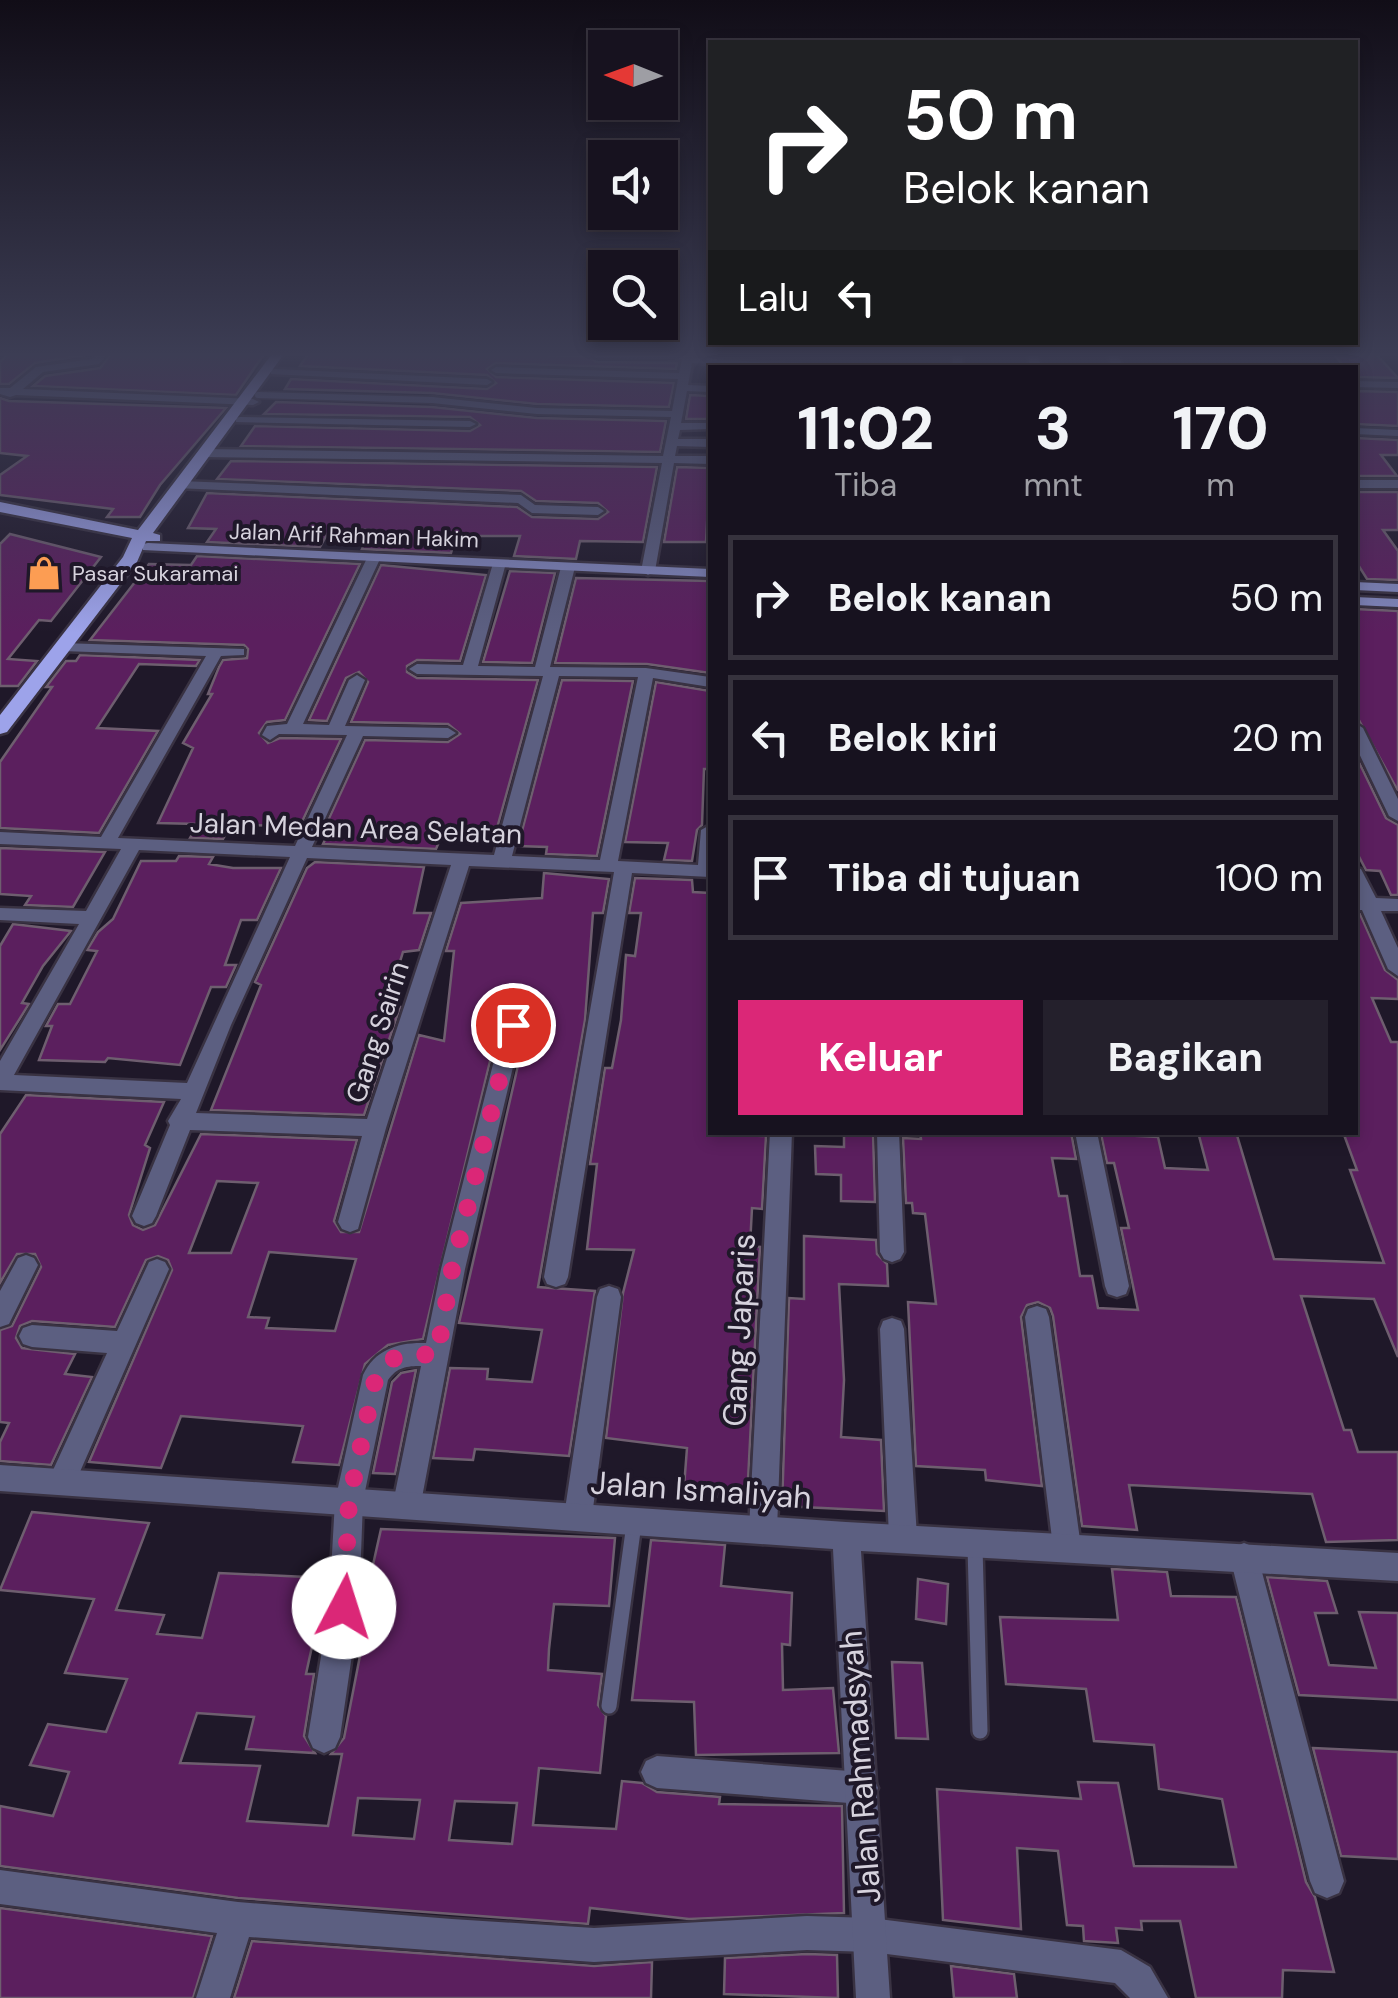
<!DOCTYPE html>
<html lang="id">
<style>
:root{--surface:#17121f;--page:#24202c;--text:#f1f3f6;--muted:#9e9ea4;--line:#36323d;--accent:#db2777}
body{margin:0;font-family:"DM Sans",sans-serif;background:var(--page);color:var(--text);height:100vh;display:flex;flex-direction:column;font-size:38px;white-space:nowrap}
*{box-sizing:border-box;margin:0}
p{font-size:32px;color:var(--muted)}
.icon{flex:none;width:55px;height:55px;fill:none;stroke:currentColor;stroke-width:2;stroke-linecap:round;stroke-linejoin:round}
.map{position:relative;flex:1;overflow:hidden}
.drawer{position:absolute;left:708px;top:365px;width:650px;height:770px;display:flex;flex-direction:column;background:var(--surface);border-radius:0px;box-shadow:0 5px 15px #0003,0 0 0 2px var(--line)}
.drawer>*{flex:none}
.hud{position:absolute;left:708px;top:40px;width:650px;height:305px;border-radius:0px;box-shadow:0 5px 15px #0003,0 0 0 2px var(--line);background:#202124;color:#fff;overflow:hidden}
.needle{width:65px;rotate:271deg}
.fabs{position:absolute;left:588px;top:30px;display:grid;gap:20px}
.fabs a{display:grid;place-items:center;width:90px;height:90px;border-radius:0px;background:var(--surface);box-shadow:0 5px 15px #0003,0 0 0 2px var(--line);font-size:50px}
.pin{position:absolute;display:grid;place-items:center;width:85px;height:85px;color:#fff;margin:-42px;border:5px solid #fff;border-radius:50%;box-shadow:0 2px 10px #0007}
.me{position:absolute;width:110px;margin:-55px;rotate:5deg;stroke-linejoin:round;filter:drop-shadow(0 0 8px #0008)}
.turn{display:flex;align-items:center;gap:35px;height:210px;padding:0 30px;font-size:45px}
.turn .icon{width:130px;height:130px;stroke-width:2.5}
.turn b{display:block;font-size:70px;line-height:85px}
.then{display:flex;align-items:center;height:95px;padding:0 30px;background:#0003;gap:20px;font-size:38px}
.eta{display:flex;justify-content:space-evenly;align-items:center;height:170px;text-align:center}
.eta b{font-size:60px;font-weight:800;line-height:70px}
.primary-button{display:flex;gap:20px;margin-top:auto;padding:20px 30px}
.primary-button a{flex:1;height:115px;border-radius:0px;background:var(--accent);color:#fff;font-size:40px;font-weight:800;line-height:115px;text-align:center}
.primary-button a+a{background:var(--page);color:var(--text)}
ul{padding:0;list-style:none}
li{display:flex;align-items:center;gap:30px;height:125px;margin:0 20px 15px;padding:0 10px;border:5px solid var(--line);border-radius:0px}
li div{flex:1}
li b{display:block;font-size:38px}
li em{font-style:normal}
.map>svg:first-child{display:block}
</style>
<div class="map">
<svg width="1398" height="1998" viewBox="0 0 1398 1998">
<rect width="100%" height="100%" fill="#1f1829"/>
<path fill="#5b1f5e" stroke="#6e5e6f" stroke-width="2.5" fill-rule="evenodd" d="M8,354h84l-57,9 -26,21h-9v-22z
M111,354h153l-28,41 -203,-9 12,-10 55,-8z
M308,354h222l60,3 6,5 81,1 -1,6 -180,-6 -9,6 9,8 178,6 -5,24 -132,-3 -105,-11 -147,-4 6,-10 196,10 9,-6 -9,-8 -187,-9z
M1334,354h42l22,24 -43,-1v-9h-10z
M1355,391l43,1v34l-43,-2z
M690,395l20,1v23h-24z
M0,398l9,3 217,7 -66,77 -20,32h-33l6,-8 -113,-14v-20l27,-19 -27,-3z
M276,402l156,5 105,11 129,3 -6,31 -419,-6 14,-20 215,5 10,-6 -10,-8 -206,-3z
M1355,438l43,2v15h-17l16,21h-42z
M231,461l426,6 -14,75 -63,-1 -4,18 -62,-3 6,-20h-64l-5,17 -89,-4 9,-19 -41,-1 -10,18 -113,-5 9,-13 -28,-1 19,-35 310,14 15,10 66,2 10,-7 -10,-9 -62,-2 -15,-10 -304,-12z
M677,467l33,1 -4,74h-42z
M1355,492h43v38h-15l15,21v29l-31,-1 -12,-19z
M10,534l91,23 -50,64 -12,-1 -31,39 29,2 -19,25h-18v-142z
M197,556l163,8 -75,156 -18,2 -8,11 9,10 12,-5 61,1 -41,87 -69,-1 -8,14 -33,-1 8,-14 -40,-1 35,-75 -10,-5 29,-49h-4l11,-27 4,-7 24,-2 1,-9 -4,-4 -154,-5 59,-76 42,1z
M381,565l105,10 -26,86 -43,-1 -10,6v6l10,6 121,2 -44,159 -53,-2 -5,12 -113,-5 8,-17h-6l40,-87 83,2 12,-8 -12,-10 -97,-2 17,-40 -9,-10 -13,6 -19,43 -18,-1z
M510,571l45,2 -23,90 -49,-1z
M576,578l134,3v92l-63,-9 -92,-1z
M1355,609l43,2v180l-43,-78z
M80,655l120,5 -4,6 -57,-2 -42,64 61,3 -59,102 -99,-5v-66l52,-75h-6l20,-26h10z
M562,680l71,1 -36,175 -51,-2 1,-7 -29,-1z
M656,682l54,9v78h-6l-2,56 -5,5 -5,31 -28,-1 4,-17 -43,-1z
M1355,754l31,64 12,7v70h-7l-11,-24 -14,-1 -11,-21z
M0,848l105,4 -32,55 -48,-2 6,-9 -31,-2z
M179,856l34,1 -4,7 24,4h48l-24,52h-16l-16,45h11l-10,22h-15l-31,78 -72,-7 -3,4 -66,-2 13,-34h-6l12,-22h12l27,-53 -10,-1 11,-18 15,-13 28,-58h35z
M315,862l109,5 -10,46h17l-12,37 -16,2 -17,55h14l-36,108 -153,-5 50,-125 -6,-3 52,-114z
M544,873l65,6 -6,34h-10l-8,107 -47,267 57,4 -26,165 -94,-7 -2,11 -40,-2 17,-90 38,1 -1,10 45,3 10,-52 -83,-7 68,-297 -14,-12 -14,10 -76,315 -35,6 -23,19 -26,101 -46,-3 10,-36 -122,-10 -20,52 -72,-6 83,-192 -4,-10 -10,-4 -12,4 -31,67 -83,-6 -12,5 -4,12 6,10 53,6 -10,20 27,3 -41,88 -51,-4v-19l9,-19 -9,-1v-92l12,-4 29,-59 -6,-13h-18l-17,29v-149l26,-39 138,7 -19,43 5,3 -21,67 4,10 10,5 12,-5 46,-91 156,6 -23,81 7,11h18l60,-197 25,6 10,-90h-8l15,-48 81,-5zM217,1181l41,2 -27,70h-42zM269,1252l87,7 -21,72 -69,-3 3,-10 -21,-1z
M635,878l57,2 1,12 17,1v241l56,2 -4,73 -10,-1 -2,38 10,1 -13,253 -30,-3 1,-7 -34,-3 3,-39 -81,-10 17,-145 11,-43 -47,-1 10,-85h-7l15,-96h7l9,-48 5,-65 9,1 6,-43h-12z
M1355,914h5l25,56 13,10v19l-26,-1 19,44h7v315l-24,-58 -73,-3 43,134h7l7,22h40v88l-72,2 -14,-48 -183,-9 8,45 -55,-4 -29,-210 -3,-8 -12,-6 -11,3 -6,12 21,169 -56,-6 -1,-10 -69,-4 -8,-164 28,2 -11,-90 -12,-1 -1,-10h-6l-3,-65 18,1 -1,-7h151l5,27 -24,-1 7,38h8l13,80h12l6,32 40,2 -17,-82h8l-15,-65h-7l-6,-29 57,3 7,31 43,2 -10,-38h38l38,127 110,4 -34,-93h7l-14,-38h12z
M13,924l58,7 -28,35 -21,37 7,1 -29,46v-104z
M844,1132h29l2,70 -34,-1v-26l-25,-1 -1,-28 29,1z
M804,1236l72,4 1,14 10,10 1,22 -49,-2 5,96 -3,57 40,3 3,71 -102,-5 7,-208 15,1z
M416,1370l-21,104 -22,-1 19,-91 9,-9z
M32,1512l117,11 -33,87 48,5 -7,19 45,4 17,-65 108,5 -21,96h8l-10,62 11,17 -69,-4 8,-32 -57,-4 -17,50 80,3 -13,55 81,5 14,-72h-11l13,-16 21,-108 -5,-1 2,-15 19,-85 234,9 -6,68 -55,-2 -5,45 -1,21 54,4 -4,31 8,11 -6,57 -61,-5 -6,57 83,4 6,-48 20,2 15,9 63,5 -1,7 123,2 2,107 -155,6 -99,-11 -2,16 -350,-26 -238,-32v-60l53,10 16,-44 -39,-7 18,-41 58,8 21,-53 -62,-6 29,-74 -94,-9zM358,1798l62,2 -6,39 -61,-4zM455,1801l62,2 -5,41 -63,-4z
M651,1540l74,5 -4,41 71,7 -2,52 -8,-1 1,46 50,-2 6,65 -143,2 -2,-53 -62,-2z
M1112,1569l55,3 4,24 65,1 70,285 9,15 19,75 -51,-2 -1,28h-86l-16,-77h-39l1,9 -26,-2 2,15 -34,-2 -1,-15 -16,-1 -9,-74 -41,-3 4,81 -78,-9 -6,-131 144,10 -3,-17 40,1 16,83 102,1 -14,-68 -63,-10 -5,-44 -60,-4 -8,-52 -80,-5 -6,-67 118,3z
M1267,1577l60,4 10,32h-22l14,52 47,3 -17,-56 39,1v87l-99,-5z
M918,1579l30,5 -2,40 -30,-5z
M892,1662l30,1 6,76 -32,-1z
M1313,1748l85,4v107l-57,-3z
M0,1908l212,28 -19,62h-193z
M252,1941l342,25 58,-4 -1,36h-417z
M807,1954l30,1 1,43 -114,-4 1,-36z
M951,1966l63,8 3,24h-63z"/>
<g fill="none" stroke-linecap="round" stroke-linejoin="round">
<g stroke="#393242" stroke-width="9">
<path id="service-far1" d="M258,395l174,5"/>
</g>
<g stroke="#393242" stroke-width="20">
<path id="service" d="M975,1547l5,184
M609,1706l25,-182"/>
</g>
<g stroke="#393242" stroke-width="5">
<path id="minor" d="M97,354h10l-8,10 -56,8 -20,17 230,10 6,3 -6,3 -237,-10 -6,2 -10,-3v-6h10l26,-21 56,-8z
M592,354h101v3l144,11 -145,-5 -4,22 22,1v6l-23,-1 -6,32h29v6l-30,1 -2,9h32v8l-33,-1 -2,10h35v8l-36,-1 -19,108 -7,4 -7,-4 21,-108 -458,-6 -6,-4 6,-4 459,7 8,-39 -134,-3 -105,-11 -6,-3 6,-3 105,11 135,3 6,-32 -182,-6 -5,-3 5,-3 183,6 3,-14 -86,-1z
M953,354h10l-1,14h-10z
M1027,354h10l4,14h-10z
M1107,354h10l7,14h-11z
M275,369l212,10 5,3 -5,3 -216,-11v-4z
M1355,381l43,1v6l-43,-1z
M240,417l230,4 6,3 -6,3 -234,-5v-4z
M1355,428l43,2v6l-43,-2z
M1355,480h43v8h-43z
M180,481l341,14 14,10 63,2 6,4 -6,4 -66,-2 -14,-10 -342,-15 -2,-3z
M368,556l12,3 -77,165 26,1 20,-45 8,-5 8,5 -20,46 103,2 8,5 -8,5 -85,-2 -51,111 182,8 49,-179 -126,-2 -8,-5 8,-5 46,1 31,-105 12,3 -28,103 57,1 26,-100 7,-4 7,4 -25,100 96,1 64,9v10l-57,-9 -35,183 80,4 3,-35 9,-5v52l-78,-4 -64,404 -3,7 -9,3 -9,-3 -3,-7 70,-405 -145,-6 -83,262 -28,101 -8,3 -8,-3 -4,-7 24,-86 -172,-6 -34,86 -4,7 -8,3 -8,-3 -4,-7 38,-91 -2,-4 13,-22 -181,-9v-29l79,-137 -79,-4v-12l86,3 35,-62 -121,-5v-12l101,5 105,-181 -144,-5 -7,-4 7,-4 182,6v6l-23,1 -103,182 177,8 52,-111 -68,-1 -9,6 -8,-5 5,-9 20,-2zM559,676l79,1 -38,183 -88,-4zM139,850l151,7 -103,226 -173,-8zM307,858l144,7 -84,254 -171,-6 35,-88z
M1355,723l8,5 35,71v22l-9,-5 -34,-71z
M1355,867l6,2 15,29 22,1v12h-17l17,37v28l-10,-7 -26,-59h-7z
M513,1018l10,7 -58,244 -44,234 -4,10 -10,4 -10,-4 -4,-10 28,-137c-14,0 -24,1 -33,14l-25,121 -4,106 -19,130 -5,11 -11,5 -11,-5 -5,-11 21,-130 6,-106 28,-126c12,-26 36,-33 63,-32l15,-74 62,-244z
M770,1132h22l-15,398 -4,10 -10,4 -10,-4 -4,-10z
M877,1132h22l5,120 -4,7 -8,3 -8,-3 -4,-7z
M1075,1132h22l32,154 -3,8 -9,3 -9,-3 -3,-8z
M26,1255l8,3 4,7 -29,59 -9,3v-36l18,-33z
M157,1259l8,3 4,7 -97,221 -10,4 -10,-4 -4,-9 59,-128 -75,-6 -9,-3 -4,-8 4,-8 9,-3 85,6 32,-69z
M609,1286l9,3 3,8 -29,219 -4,10 -10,4 -10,-4 -4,-10 33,-219 3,-8z
M1037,1306l9,3 3,8 32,230 -4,10 -10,4 -10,-4 -4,-10 -28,-230 3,-8z
M892,1318l9,3 3,8 13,208 -4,10 -10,4 -10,-4 -4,-10 -9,-208 3,-8z
M1244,1543l10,4 4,10 86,324 -5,12 -12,5 -12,-5 -5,-12 -80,-324 4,-10z
M657,1756l205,16 11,5 5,11 -5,11 -11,5 -205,-16 -11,-5 -5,-11 5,-11z
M0,1870l238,32 214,17 142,9 213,-12 64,2 250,32 29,17 18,31h-38l-15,-15 -244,-31 -64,-2 -213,12 -345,-25 -19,61h-34l21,-65 -217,-29z"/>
</g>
<g stroke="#393242" stroke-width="5">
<path id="tertiary" d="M0,1465l846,57 552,31v28l-537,-30 29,447h-34l-23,-449 -833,-58z"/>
</g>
<g stroke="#393242" stroke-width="5">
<path id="secondary" d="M148,543l562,26v8l-567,-27v-6z
M1355,582l43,2v8l-43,-2z
M1355,597l43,2v8l-43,-2z"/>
</g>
<g stroke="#393242" stroke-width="5">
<path id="primary" d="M272,354h12l-131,179 7,2v6h-14l-9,21 -130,170 -7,2v-19l123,-158 9,-19 -132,-26v-10l138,28z"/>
</g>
<use href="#service-far1" stroke="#5c5f81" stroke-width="6"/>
<use href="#service" stroke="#5c5f81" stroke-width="15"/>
<use href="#minor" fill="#5c5f81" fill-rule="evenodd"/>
<use href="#tertiary" fill="#5c5f81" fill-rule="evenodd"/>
<use href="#secondary" fill="#8186bc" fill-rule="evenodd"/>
<use href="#primary" fill="#9da3ea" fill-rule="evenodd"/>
</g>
<linearGradient id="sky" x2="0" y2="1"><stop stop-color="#110d17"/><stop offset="0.56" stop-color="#3c3d54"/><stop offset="1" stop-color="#3c3d54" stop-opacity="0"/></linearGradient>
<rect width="1398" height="633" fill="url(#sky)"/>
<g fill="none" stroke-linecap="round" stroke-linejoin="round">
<path stroke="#db2777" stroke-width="18" stroke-dasharray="0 32.4" d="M344,1607l5,-106 27,-125c15,-25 34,-22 61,-21l15,-85 61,-245"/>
</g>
<defs>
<g id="shop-bare" transform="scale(2.7)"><path d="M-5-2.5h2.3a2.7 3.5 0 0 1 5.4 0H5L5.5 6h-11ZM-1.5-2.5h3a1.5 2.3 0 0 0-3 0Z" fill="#fc9d53" stroke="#1f1829" stroke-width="2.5" paint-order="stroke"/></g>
</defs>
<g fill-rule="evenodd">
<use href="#shop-bare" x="44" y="573"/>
</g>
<g text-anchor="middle" stroke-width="8" stroke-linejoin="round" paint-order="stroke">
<g font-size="22" fill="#d6d2dd" stroke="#1f1829">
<text transform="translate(354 535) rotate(2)" y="8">Jalan Arif Rahman Hakim</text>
</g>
<g font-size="22" fill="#d6d2dd" stroke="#1f1829" text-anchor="start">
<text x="72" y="581">Pasar Sukaramai</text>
</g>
<g font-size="28" fill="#d6d2dd" stroke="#1f1829">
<text transform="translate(356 828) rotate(2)" y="10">Jalan Medan Area Selatan</text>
<text transform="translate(377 1032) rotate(-72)" y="10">Gang Sairin</text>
</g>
<g font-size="32" fill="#d6d2dd" stroke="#1f1829">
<text transform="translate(739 1330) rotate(-87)" y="11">Gang Japaris</text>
<text transform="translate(701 1490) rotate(4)" y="11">Jalan Ismaliyah</text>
<text transform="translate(860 1767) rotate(-94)" y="11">Jalan Rahmadsyah</text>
</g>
</g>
</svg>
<div class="fabs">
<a><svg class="needle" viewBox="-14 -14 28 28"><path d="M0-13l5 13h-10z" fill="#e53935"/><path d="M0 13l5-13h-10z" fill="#9e9ea4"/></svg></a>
<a><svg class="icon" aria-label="sound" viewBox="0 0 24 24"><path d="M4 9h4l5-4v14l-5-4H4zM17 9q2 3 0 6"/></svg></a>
<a><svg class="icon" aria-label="search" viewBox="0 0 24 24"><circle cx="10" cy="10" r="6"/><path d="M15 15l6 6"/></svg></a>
</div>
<div class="pin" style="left:513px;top:1025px;background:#d93025"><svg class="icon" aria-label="arrive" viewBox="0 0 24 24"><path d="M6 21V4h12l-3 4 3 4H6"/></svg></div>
<svg class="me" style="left:344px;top:1607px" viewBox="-20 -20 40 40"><circle r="19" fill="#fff"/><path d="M0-13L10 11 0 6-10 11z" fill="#db2777"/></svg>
<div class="hud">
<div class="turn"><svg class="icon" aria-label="right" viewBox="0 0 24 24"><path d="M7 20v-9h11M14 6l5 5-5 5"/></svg><div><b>50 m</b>Belok kanan</div></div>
<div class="then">Lalu<svg class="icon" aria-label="left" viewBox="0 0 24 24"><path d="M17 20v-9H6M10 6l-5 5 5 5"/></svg></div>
</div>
<section class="drawer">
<div class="eta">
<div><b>11:02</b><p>Tiba</p></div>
<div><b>3</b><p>mnt</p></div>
<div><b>170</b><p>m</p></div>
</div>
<ul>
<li><svg class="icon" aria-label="right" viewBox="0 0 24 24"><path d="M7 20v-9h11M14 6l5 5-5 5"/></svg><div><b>Belok kanan</b></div><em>50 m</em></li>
<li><svg class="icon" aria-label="left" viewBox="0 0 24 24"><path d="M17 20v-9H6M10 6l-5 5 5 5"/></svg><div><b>Belok kiri</b></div><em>20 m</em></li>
<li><svg class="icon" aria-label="arrive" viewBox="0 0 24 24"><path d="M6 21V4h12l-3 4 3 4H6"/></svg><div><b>Tiba di tujuan</b></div><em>100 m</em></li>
</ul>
<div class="primary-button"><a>Keluar</a><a>Bagikan</a></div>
</section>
</div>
